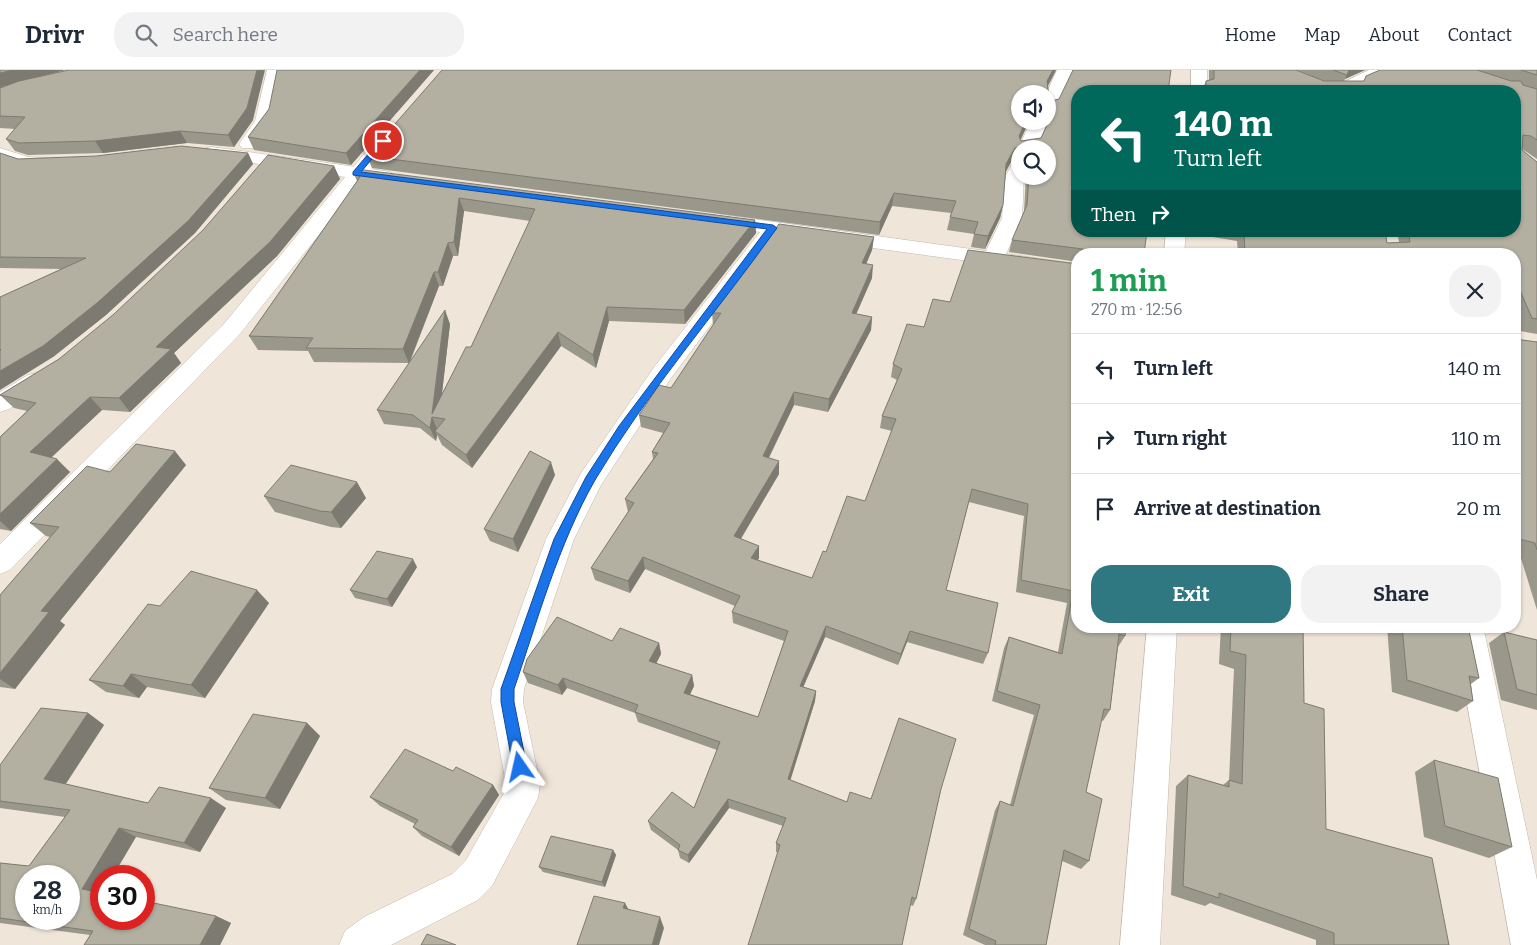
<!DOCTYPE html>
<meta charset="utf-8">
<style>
:root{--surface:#fff;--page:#f2f2f3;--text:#1f2937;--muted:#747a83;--line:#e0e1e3;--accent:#2f7781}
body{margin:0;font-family:Bitter,serif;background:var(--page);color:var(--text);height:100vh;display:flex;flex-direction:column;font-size:19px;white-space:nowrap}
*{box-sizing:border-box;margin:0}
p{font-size:16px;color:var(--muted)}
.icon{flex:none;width:28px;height:28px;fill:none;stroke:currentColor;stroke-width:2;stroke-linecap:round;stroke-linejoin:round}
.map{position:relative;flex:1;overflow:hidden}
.side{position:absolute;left:1071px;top:178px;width:450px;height:385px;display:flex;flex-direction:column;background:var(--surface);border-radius:20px;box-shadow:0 1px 4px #0004}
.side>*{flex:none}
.hud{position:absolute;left:1071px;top:15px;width:450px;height:152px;border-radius:20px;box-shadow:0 1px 4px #0004;background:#00695c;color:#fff;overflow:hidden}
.buttons{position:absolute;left:1011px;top:15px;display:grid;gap:10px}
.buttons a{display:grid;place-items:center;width:45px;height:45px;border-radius:50%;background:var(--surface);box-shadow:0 1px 4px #0004;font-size:25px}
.speed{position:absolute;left:15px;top:795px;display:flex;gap:10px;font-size:25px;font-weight:700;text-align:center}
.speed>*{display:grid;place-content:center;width:65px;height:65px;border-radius:50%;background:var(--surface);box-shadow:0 1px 4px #0004;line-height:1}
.speed small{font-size:12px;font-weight:400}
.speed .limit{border:8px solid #d22;background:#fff;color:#111}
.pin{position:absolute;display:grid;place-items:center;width:42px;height:42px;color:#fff;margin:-21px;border:2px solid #fff;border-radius:50%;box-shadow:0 1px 5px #0007}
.me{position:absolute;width:55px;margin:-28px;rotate:349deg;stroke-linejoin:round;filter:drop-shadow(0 0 4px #0008)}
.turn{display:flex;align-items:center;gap:18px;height:105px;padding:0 20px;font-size:22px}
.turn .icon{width:65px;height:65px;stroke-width:2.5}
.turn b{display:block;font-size:35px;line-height:42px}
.then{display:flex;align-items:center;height:48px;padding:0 20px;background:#0003;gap:10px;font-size:19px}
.round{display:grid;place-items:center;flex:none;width:52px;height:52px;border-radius:20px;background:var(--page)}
.overview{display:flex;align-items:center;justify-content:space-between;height:85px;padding:0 20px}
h1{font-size:30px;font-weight:700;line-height:38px;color:#1e9e55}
.button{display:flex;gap:10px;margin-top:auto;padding:10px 20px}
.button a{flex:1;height:58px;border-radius:20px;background:var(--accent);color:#fff;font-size:20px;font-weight:700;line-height:58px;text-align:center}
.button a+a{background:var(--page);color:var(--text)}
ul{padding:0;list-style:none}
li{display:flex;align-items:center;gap:15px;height:70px;padding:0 20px;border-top:1px solid var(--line)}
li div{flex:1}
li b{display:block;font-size:19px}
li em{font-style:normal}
header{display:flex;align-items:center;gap:30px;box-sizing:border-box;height:70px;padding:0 25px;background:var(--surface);border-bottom:1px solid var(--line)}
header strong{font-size:24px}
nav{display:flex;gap:28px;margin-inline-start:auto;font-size:18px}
.search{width:350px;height:45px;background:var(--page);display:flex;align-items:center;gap:12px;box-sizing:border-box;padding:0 18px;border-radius:20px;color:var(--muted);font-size:19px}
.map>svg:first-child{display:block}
</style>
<header>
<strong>Drivr</strong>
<div class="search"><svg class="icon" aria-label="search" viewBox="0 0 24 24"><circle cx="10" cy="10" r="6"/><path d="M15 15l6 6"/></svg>Search here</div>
<nav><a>Home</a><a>Map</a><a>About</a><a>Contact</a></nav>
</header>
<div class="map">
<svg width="1537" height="875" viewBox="0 0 1537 875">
<rect width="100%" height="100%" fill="#f0e5d9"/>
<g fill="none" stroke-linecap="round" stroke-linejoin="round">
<g stroke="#c4b9ae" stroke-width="1">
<path id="street" d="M267,0h16l-10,51 -19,27h-12l-3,-4 16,-23z
M1057,0h16l-17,36 -2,4 -6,1v-17h-2z
M1191,0h16v21h-16z
M1369,0h21l-2,3 -30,14v4h-16l2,-9z
M1048,49l1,2 -13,28h-16v3l-2,-3 13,-28h17z
M212,77l173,24 7,2 2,4 -2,4 -7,2 -179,-27 -3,-4 3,-4z
M0,78l28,9 20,1 3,4 -3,4c-18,4 -31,0 -48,-7z
M1020,90v16h4l-2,42 -16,36 72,10v12l-300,-41 -107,143 -70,107 -27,54 -50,150 -1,13 17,82 -2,14 -46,88 -14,14 -87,45h-52l6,-14 19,-14 88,-43 14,-14 38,-67 2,-9 -15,-82 1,-13 54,-150 35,-66 74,-107 105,-134 -50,-8 -3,-4 3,-4 7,-2 269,37 16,-33 3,-41 9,-16z
M1166,161h20l-2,23h-20z
M37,303l9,2 3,6 -3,6 -37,22 -9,3v-20l28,-17z
M1147,556h30l-17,319h-40z
M1453,556h30l54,254v65h-26z"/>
</g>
<g stroke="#c4b9ae" stroke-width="1">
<path id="secondary" d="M394,54l6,1 3,4 -3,4 -161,202 -229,235 -10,4v-30l223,-219 165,-200z"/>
</g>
<use href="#street" fill="#fff" fill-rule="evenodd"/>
<use href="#secondary" fill="#fff" fill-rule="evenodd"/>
</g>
<path fill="#9a978b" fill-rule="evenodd" d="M0,0h65l-18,5 206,45 -19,27 -47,-4 -84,10 -75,2 -13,-4 -9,-12 9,-10 -15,-1z
M434,0l-83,95 -97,-15 -6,-13 21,-28z
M1056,0l-8,16 1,13 2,2 8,-2 19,-8 66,163h-66v8l-69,-10 3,-12 12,-28 2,-36h22v-27h-28l-8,11 -6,12 -3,33 -3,13 -15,31 -14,-2 3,-13 -27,-4 4,-17 -59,-7 -13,29 -507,-67 -5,-12zM1020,24l28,23 1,2 -8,19 -20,3v-2l8,-18z
M1209,0h87l24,9 -23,-9h68l-20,9 -1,2h20l2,-5 14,-6h157v89l-15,-10v1l15,12v172l-17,-3 -5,-13v-64h-277l-1,-13 -36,-6v-4h184l2,12 12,-1 -2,-11h118v-140h-313l4,-10 3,-1z
M0,83l18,6 230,-6 5,11 -58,69 -89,82 -53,42 -53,-6v-54l61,-28 -61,-1z
M334,96l6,13 -63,77 -103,97 7,10 -51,49 -28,-2 -50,47 18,15 -59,59 -11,-2v-92l27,-26 -13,-3 -14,-13 59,-36z
M353,102l402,48 1,13 -71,91 -76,-3 -13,47 -35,-22 -89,122 -30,-23 -5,-10 -1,6 -16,-13 -36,-4 -7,-14 32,-47 -95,-1 -6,-11 -50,-1 -9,-14 108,-155zM464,141l66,10 -59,126 -29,47 8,-70 -40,38 29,-76h4l10,-30h5z
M874,167l-2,13 -6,14 6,14 -16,36 16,3 -1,13 -43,82 -34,-7 -25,53 10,16 -38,65 18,7v12l-1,2 54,18 14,-26 39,-51 27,-70 -12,-3 2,-12 15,-36 -6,-3 2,-13 31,-37 26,-25 176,324 -1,10 -7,11 -8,63 -7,11 -2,-1 -15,72 3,69 -8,8 -19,-8 -16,84h-61l-22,-10 32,-125 5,-9 10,4 24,-90 -42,-14 12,-53 5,-11 49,15 9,-49 -51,-11 8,-76 -55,-14 -23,88 42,63 -5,11 -76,-22 -9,23 -73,-28 -22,50 13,4 -1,10 -25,79 57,22 24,-3 70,-10 -25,110 -3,7 -137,-54v-9l7,-17 -54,-18 -40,55 -9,-5 -2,-8 -27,-20 -3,-9 46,-13 23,-58 -79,-28 -3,-9 -68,-25 -5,7 -34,-12 -5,-11 89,-31 47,2 2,11 -5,9 36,12 2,11 -4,8 68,23 26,-76 -51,-18 -1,-11 3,-6 -90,-37 -15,24 -35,-13 -4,-12 37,-56 -3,-13 28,-40 -1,-7 11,-19 -22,-6 -2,-12 32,-27 42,-63 -1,-12z
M1515,269l21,3 1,-1v269l-17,-55 -5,-1z
M186,395l-126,156 5,4 -50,64 -15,-2v-92l50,-58 -4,-1 -16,-13 80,-51z
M555,405l-37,77 -28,-11 -6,-12z
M264,426l102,2 -25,30 -10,-1 -56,-15z
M417,497l-25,40 -37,-9 -5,-8z
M269,533l-64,95 -58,-11 -8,11 -33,-6 -17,-12 71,-74z
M1221,556h82l1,77 22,126 123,116h-133v-5l-106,-37 -5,3 -34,-11 5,-109 12,-11 35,10 6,-5v1l5,-112 -15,-5z
M1387,556h81l11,52 -8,6 2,17 -16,11 -65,-20z
M1504,562l33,8v70l-36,-10 -12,-57z
M88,643l16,12 -38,59 82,19 78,5 -26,44 -64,-15 -35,39v43l115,-3 15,7 -11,22h-136l6,-10 -90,-12v-60l29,3 36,-49 -65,-9v-43z
M307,653l13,13 -40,73 -54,-9 -17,-12z
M1434,690l78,87 -23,11 -65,-21 -9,-65z
M453,701l40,14 6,10 -40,61 -37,-20 -9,-9 2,-3 -35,-18 -10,-9z
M613,780l3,5 -11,32 -62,-15 -4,-5z"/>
<path fill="#7d7b71" d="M13,0h52l-62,16 -3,3v-16z
M257,0h8l-12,50 -19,27 -6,-12z
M420,0h14l-83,95 -5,-12z
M1053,0h3l-12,23 3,-12z
M1349,0h16l-20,9z
M1052,35l-4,12v-11z
M1026,51h3l-12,27 7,-2v3h-4v10l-8,1 -9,16 3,-12z
M180,61l7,12 -84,10 -8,-12z
M248,83l5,11 -58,69 -89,82 -53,42 -53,33v-19z
M334,96l6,13 -63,77 -103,97 7,10 -51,49 -11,-14 37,-51z
M894,123l-2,13 -13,29 1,-13z
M459,128l5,13 -6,45 -4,-14z
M1003,135l-3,13 -15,31 3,-13z
M755,150l1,13 -71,91 -1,-14z
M874,167l-2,13 -11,26 1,-13z
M448,173l5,13 -10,30 -5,-14z
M873,195l-1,13 -21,48 1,-13z
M434,202l5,14 -30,77 -6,-14z
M607,237l2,14 -13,47 -3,-13z
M445,240l5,14 -11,94 -7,-4z
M872,247l-1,13 -43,82 1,-13z
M558,262l3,14 -89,122 -6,-13z
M794,322v13l-31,64v-13z
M90,327l12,13 -59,55 -13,-13z
M432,347l6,14h-3l2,4 -1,6 -6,-13z
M175,381l11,14 -126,156 5,4 -50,64 -15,-10v-6l41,-62z
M57,389l13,13 -59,59 -11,-10v-7z
M779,391v13l-44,74 -1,-12z
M551,392l4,13 -37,77 -5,-13z
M357,412l9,16 -25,30 -10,-16z
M759,476v12l-7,12 -1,-12z
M643,487l2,12 -15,24 -2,-12z
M413,489l4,8 -25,40 -5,-8z
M257,520l12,13 -64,95 -14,-13z
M826,556l-1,11 -26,60 1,-11z
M910,561l-3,11 -9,23 3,-11z
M659,573l2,11 -9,18 -3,-11z
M131,604l16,13 -8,11 -16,-12z
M692,605l2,11 -8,17 -2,-10z
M563,608l4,10 -5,7 -4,-10z
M816,621l-1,10 -27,87v-9z
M88,643l16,12 -42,64 -18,-10z
M307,653l13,13 -40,73 -15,-11z
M493,715l6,10 -40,61 -8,-9z
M211,728l15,10 -26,44 -16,-9z
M728,729l1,9 -40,55 -1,-8z
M119,758l17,9 -23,39h-12v21l-19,-8z
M613,780l3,5 -11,32 -3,-5z
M625,833l6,11 -8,-6z
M216,846l15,7 -11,22h-20z
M660,847l4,11 -5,17h-7z"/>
<path fill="#b3b0a2" stroke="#7d7b71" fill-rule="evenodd" d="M0,0h13l-13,3z
M69,0h188l-10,38 -19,27 -48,-4 -85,10 -76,2 -13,-4 19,-22 -25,-1v-28l19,-7z
M277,0h143l-74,83 -98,-16 21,-28z
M442,0h611l-6,11 2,18 2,2 8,-2 14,-29h98l-3,21h-90v140h69l-3,23h-61v-5l-71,-9 15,-35 2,-29h19v-27h-24v-3l-9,2 -9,16 -3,41 -15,31 -14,-2 4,-12 -28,-5 6,-16 -62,-8 -14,29 -513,-66zM1020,24h28v12l4,-1 2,5 -13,28 -20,3 -2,-5 7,-15h-6z
M1214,0h82l28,11h40l2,-5 14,-6h97l34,11h10l2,4 14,4v51l-6,-4 -8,-1 -1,15 15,12v157l-5,-1 -17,-39v-25h-117l-10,-2 1,2h-144l-1,-23h141l2,12 23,-1 -2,-11h107v-140h-309v-10l8,-2z
M1333,0h16l-2,5z
M1521,0h16v5z
M181,76l67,7 -60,68 -91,82 -54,43 -43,25v-20l1,-1 -1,-1v-52l86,-39 -86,-1v-104l18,6 78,-3z
M268,85l66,11 -64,76 -114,105 15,2 -52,49 -29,-1 -60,55 27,7 -57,55v-77l36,-34 -36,-8 59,-36 55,-45 89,-84z
M356,99l399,51 -71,90 -77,-3 -14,48 -35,-23 -92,123 -31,-24 10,-12 -13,-2 -2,11 -17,-13 -36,-5 68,-100 -13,104 34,-67h5l64,-138 -76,-11 -5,44 -6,1 -10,29h-4l-31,77 -97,-1 7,-10 -64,-2 111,-159 -7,-5z
M779,154l95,13 -12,26 11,2 -21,48 20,4 -43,82 -35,-7 -31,64 16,5 -45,75 25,10 -8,12 61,20 11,-27 3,1 21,-56 18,5 31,-82 -14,-3 20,-47 -9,-5 14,-40 17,3 9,-28 17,3 18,-52 110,14v362h48l-1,10 -6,-2 -9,76 -6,-1 -18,83 16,7 -13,62 -25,-11 -18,95h-51l1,-4 -27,-12 31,-128 13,5 27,-101 -43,-14 12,-54 53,17 11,-63 -52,-11 7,-76 -56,-15 -26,101 52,13 -10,50 -78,-22 -9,23 -75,-28 -26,60 16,5 -28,88 59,23 3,-10 21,7 28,-81 57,21 -15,50 -25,110 -4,-2 -10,48h-154l32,-100 -4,-2 10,-25 -58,-19 -40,56 -10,-5 2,-5 -32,-24 24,-29 22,16 26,-66 -85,-30 3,-7 -75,-27 -5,7 -35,-13 4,-13 30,-42 55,24 8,-13 39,15 -10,18 43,14 -8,18 74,24 30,-86 -56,-19 8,-16 -97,-39 -15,24 -37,-13 43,-65 -9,-4 33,-46 -6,-1 18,-29 -31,-8 20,-30 12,3 50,-75h-9z
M1515,269l22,3v208l-2,-7 -20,-5z
M136,374l39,7 -134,160 8,1 -49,61v-78l59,-68 -29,-4 57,-57 23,6z
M530,381l21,11 -38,77 -29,-10z
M291,395l66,17 -26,30 -11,-1 -56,-15z
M377,481l36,8 -26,40 -37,-9z
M191,501l66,19 -66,95 -60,-11 -8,12 -34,-6 59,-76 12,2z
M1231,556h72l1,77 20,6 2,120 106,29 17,87h-115v-12l-115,-40v5l-36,-12 5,-111 41,12v-7l13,4 4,-129 -16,-4z
M1402,556h66l11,52 -10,-2 4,25 -66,-21z
M1504,562l33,8v55l-20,-6z
M41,638l47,5 -44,66 104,24 11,-16 52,11 -27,45 -65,-15 -37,61 19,4v26h43v-18l72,15 -16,29h-116l9,-14 -93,-13v-55l29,3 41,-56 -70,-9v-36zM26,806h43v43h-43z
M253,644l54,9 -42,75 -56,-10z
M405,679l48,22 3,-4 37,18 -42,62 -38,-20 5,-7 -48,-23z
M1434,690l64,18 14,69 -67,-21z
M551,766l62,14 -11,32 -63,-15z
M594,826l31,7 -2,5 37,9 -8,28h-75z
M427,864l29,11h-35z"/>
<path fill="#1a73e8" stroke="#114b97" d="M381,69l6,2 -26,31 412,53 4,3c-60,84 -129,163 -182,252 -37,65 -57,139 -81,209v13l13,65 -2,5 -5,2 -5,-2 -2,-5 -12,-65v-13l53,-150 32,-62 33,-51 148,-197 -414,-54v-3z"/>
</svg>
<div class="buttons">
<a><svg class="icon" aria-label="sound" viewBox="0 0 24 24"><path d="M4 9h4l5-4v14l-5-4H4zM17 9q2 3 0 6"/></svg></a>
<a><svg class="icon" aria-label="search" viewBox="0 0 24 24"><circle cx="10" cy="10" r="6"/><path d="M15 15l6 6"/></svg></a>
</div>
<div class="speed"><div>28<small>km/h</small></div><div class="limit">30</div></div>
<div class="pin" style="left:383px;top:71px;background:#d93025"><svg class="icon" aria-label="arrive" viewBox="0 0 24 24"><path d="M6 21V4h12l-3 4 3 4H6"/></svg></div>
<svg class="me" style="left:520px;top:697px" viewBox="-20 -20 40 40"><path d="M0-17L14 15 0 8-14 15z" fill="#1a73e8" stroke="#fff" stroke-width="4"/></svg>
<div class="hud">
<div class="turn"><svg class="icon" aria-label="left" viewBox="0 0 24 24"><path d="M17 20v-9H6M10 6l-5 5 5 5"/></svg><div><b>140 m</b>Turn left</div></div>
<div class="then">Then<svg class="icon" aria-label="right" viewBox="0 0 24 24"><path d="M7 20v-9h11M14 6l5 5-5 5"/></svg></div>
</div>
<section class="side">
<div class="overview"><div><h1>1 min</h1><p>270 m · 12:56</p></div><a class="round"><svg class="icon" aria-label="close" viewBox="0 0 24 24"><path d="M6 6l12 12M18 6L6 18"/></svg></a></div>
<ul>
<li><svg class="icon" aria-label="left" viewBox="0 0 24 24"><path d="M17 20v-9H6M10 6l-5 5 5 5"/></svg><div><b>Turn left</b></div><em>140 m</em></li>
<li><svg class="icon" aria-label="right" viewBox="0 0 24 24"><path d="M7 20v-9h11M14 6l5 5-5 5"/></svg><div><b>Turn right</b></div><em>110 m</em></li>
<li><svg class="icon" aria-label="arrive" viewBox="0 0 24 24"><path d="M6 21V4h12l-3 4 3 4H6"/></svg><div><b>Arrive at destination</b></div><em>20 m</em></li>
</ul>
<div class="button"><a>Exit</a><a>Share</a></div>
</section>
</div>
